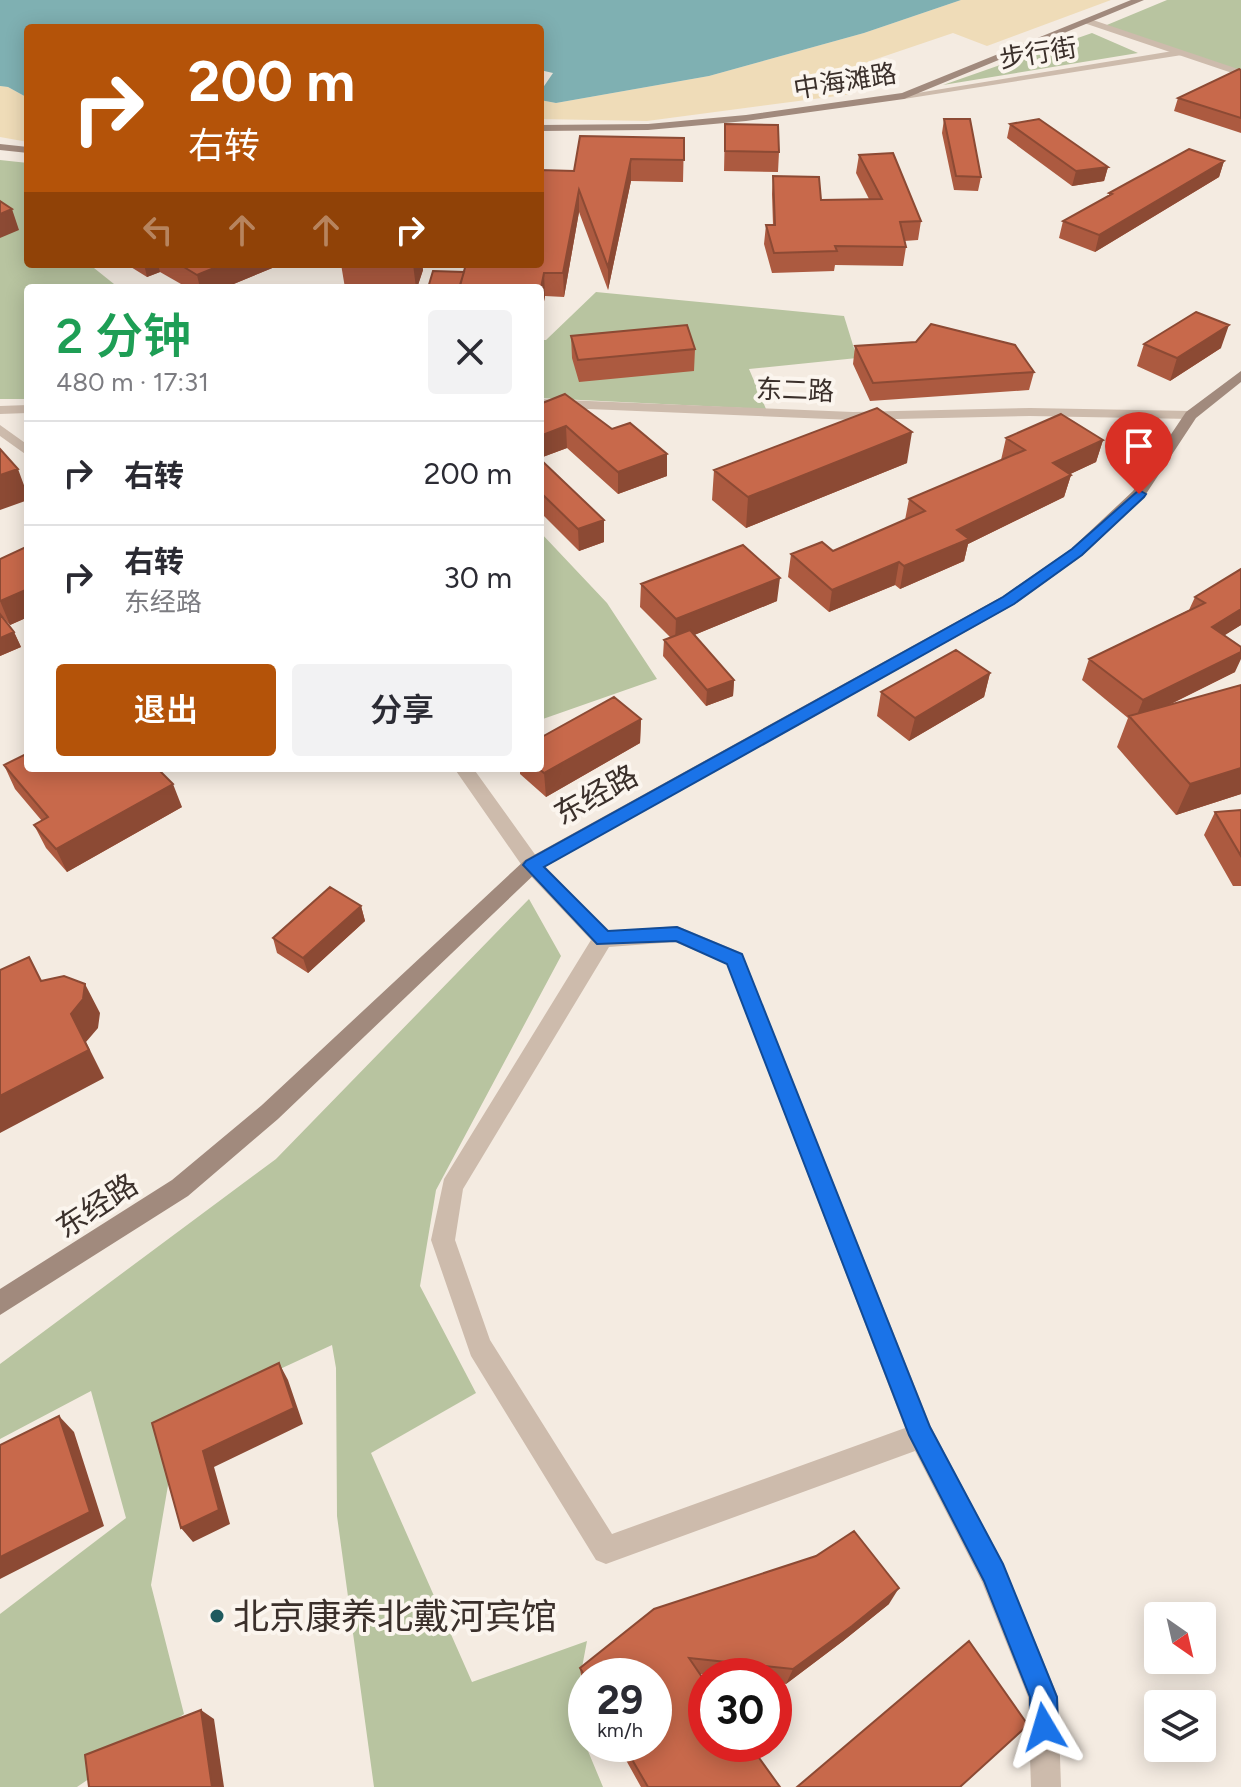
<!DOCTYPE html>
<html lang="zh">
<meta charset="utf-8">
<style>
:root{--surface:#fff;--page:#f2f2f3;--text:#2b2b33;--muted:#7c7c81;--line:#e1e1e2;--accent:#b45309}
body{margin:0;font-family:Figtree,"Noto Sans SC",sans-serif;background:var(--page);color:var(--text);height:100vh;display:flex;flex-direction:column;font-size:30px;white-space:nowrap}
*{box-sizing:border-box;margin:0}
p{font-size:26px;color:var(--muted)}
.icon{flex:none;width:44px;height:44px;fill:none;stroke:currentColor;stroke-width:2;stroke-linecap:round;stroke-linejoin:round}
.map{position:relative;flex:1;overflow:hidden}
.details{position:absolute;left:24px;top:284px;width:520px;height:488px;display:flex;flex-direction:column;background:var(--surface);border-radius:8px;box-shadow:0 4px 20px #0003}
.details>*{flex:none}
.guide{position:absolute;left:24px;top:24px;width:520px;height:244px;border-radius:8px;box-shadow:0 4px 20px #0003;background:#b45309;color:#fff;overflow:hidden}
.needle{width:52px;rotate:146deg}
.buttons{position:absolute;left:1144px;top:1602px;display:grid;gap:16px}
.buttons a{display:grid;place-items:center;width:72px;height:72px;border-radius:8px;background:var(--surface);box-shadow:0 4px 20px #0003;font-size:40px}
.speed{position:absolute;left:568px;top:1658px;display:flex;gap:16px;font-size:40px;font-weight:700;text-align:center}
.speed>*{display:grid;place-content:center;width:104px;height:104px;border-radius:50%;background:var(--surface);box-shadow:0 4px 20px #0003;line-height:1}
.speed small{font-size:20px;font-weight:400}
.speed .limit{border:12px solid #d22;background:#fff;color:#111}
.pin{position:absolute;display:grid;place-items:center;width:68px;height:68px;color:#fff;margin:-82px -34px;border-radius:50% 50% 50% 0;rotate:-45deg;box-shadow:0 0 8px #0007}
.pin .icon{rotate:45deg}
.me{position:absolute;width:88px;margin:-44px;rotate:353deg;stroke-linejoin:round;filter:drop-shadow(0 0 6px #0008)}
.turn{display:flex;align-items:center;gap:28px;height:168px;padding:0 32px;font-size:36px}
.turn .icon{width:104px;height:104px;stroke-width:2.5}
.turn b{display:block;font-size:56px;line-height:68px}
.lanes{display:flex;align-items:center;height:76px;padding:0 32px;background:#0003;justify-content:center;gap:40px;direction:ltr}
.lanes .off{opacity:.35}
.round{display:grid;place-items:center;flex:none;width:84px;height:84px;border-radius:8px;background:var(--page)}
.overview{display:flex;align-items:center;justify-content:space-between;height:136px;padding:0 32px}
h1{font-size:48px;font-weight:600;line-height:60px;color:#1e9e55}
.action{display:flex;gap:16px;margin-top:auto;padding:16px 32px}
.action a{flex:1;height:92px;border-radius:8px;background:var(--accent);color:#fff;font-size:32px;font-weight:600;line-height:92px;text-align:center}
.action a+a{background:var(--page);color:var(--text)}
ul{padding:0;list-style:none}
li{display:flex;align-items:center;gap:24px;height:104px;padding:0 32px;border-top:2px solid var(--line)}
li div{flex:1}
li b{display:block;font-size:30px}
li em{font-style:normal}
.map>svg:first-child{display:block}
</style>
<div class="map">
<svg width="1241" height="1787" viewBox="0 0 1241 1787">
<rect width="100%" height="100%" fill="#f4ebe1"/>
<path fill="#b8c4a0" d="M1167,0h74v72l-139,-45z
M1092,33l46,20 -195,32z
M0,160l28,3v101h61l30,24h-91v111h-28z
M596,292l248,24 13,42 -108,11 17,40 -226,-11v-58h6z
M540,532l67,71 50,76 -117,41z
M529,899l32,57 -125,234 -16,96 56,107 -105,60 101,229 115,-41 -14,74 30,72h-229l-37,-271 -1,-148 -4,-23 -152,70 -29,170 33,129 -107,73h-77v-173l126,-96 -35,-127 -91,48v-75l276,-205z"/>
<path fill="#efdcb8" d="M961,0h150l-124,46 -34,-13 -127,43 31,14 -5,4 -205,27 -107,-2v-19l16,3 153,-27 155,-43z
M0,86l8,1 20,11v44l-28,-5z"/>
<path fill="#7fb0b2" d="M0,0h961l-97,33 -155,43 -153,27 -16,-3v-8l13,-19 -13,-3v-42h-512v70l-20,-11 -8,-1z"/>
<g fill="none" stroke-linecap="round" stroke-linejoin="round">
<path fill="#cdbbac" fill-rule="evenodd" d="M1179,50l3,5 -278,44 -5,-3z
M0,425l28,20v11l-28,-20z
M454,768h19l66,92 69,71 69,-5 65,27 189,474 72,136 55,134 3,90h-30l-3,-90 -46,-115 -67,-131 -309,113 -10,-4 -125,-204 -40,-116 13,-61 147,-239 -66,-70zM675,942l52,22 178,464 -293,106 -122,-194 -35,-100 8,-51 146,-242z"/>
<path fill="#cdbbac" fill-rule="evenodd" d="M1087,18l154,52v6l-157,-53z
M540,399l313,13 177,-4 161,3 7,4 -7,4 -161,-3 -177,4 -313,-13z
M28,405v8l-28,1v-8z"/>
<path fill="#a18a7d" fill-rule="evenodd" d="M1131,0h13l-240,99 -158,22 -98,9 -108,1v-6l108,-1 98,-9 156,-22z
M0,144l28,3v6l-28,-3z
M1241,371v11l-45,36 -52,79 -61,58 -68,49 -476,266 -261,249 -90,77 -188,119v-26l172,-109 90,-75 263,-245 478,-264 68,-47 62,-58 53,-79z"/>
</g>
<path fill="#ac5a40" d="M1241,70v63l-67,-22 4,-13z
M944,119l37,58 -3,14 -24,-1 -12,-57z
M725,124l54,28 -1,20 -54,-1z
M1010,124l98,43 -4,14 -32,5 -65,-48z
M684,138l-1,44 -52,-1 -23,109 -29,-78 -15,85 -19,-1 -3,16h-2v-24h-112l36,-16 76,-8 34,-93z
M859,155l62,66 -3,19 -14,1 2,6 -3,19 -68,-1 -1,6 -62,2 -8,-29 2,-19h7l-1,-31 1,-18 48,24 48,-1 -13,-26z
M1224,161l-5,16 -124,75 -36,-14 4,-17 46,-25v-3z
M126,264h156l-58,24h-36l-28,-16 -13,5z
M341,264h81l1,6 -6,18h-72z
M571,336l124,13 -1,22 -115,11 -7,-24z
M1144,344l77,4 -51,33 -33,-15z
M855,346l179,26 -5,18 -159,11 -17,-37z
M540,404l127,72 -49,18 -51,-46 -27,10z
M1006,438l97,2 -7,22 -26,12 1,1 -7,22 -96,47 -4,17 -64,28 -5,-4 -66,27 -41,-35 3,-23 42,-3 72,-31 4,-21 92,-39z
M540,459l64,61v22l-25,9 -39,-39z
M907,463l-161,65 -34,-28 2,-30z
M28,546v71l-18,8 -8,-9 12,16 7,15 -21,9v-97z
M641,584l136,17 -83,34 40,45 -1,16 -27,10 -43,-50 1,-16 6,-3 -30,-30z
M1195,597l46,28 -17,10 11,37 -66,33 72,-20v109l-65,21 -59,-68 11,-29 -46,-38 7,-21 100,-49z
M990,673l-6,24 -75,44 -32,-25 4,-24z
M641,719l-1,24 -94,54 -26,-23v-6h20z
M4,765l178,42 -115,65 -21,-24 -12,-23 8,-4 -27,-32z
M1241,810v76h-8l-29,-51 11,-23z
M361,906l4,15 -57,52 -31,-20 -4,-15z
M889,1604l-46,37 -57,43 -12,-2v-6h-59l-15,-2 80,113h-139l-24,-43h37l-68,-68v14l-4,-8 -2,-14z"/>
<path fill="#8c4a34" d="M631,159v22l-23,109v-23z
M1224,161l-5,16 -124,75 4,-17z
M1108,167l-4,14 -32,5 4,-15z
M579,190v22l-15,85 -1,-24z
M12,209l7,21 -19,8v-24z
M144,264h14l2,8 -13,5z
M224,264h58l-58,24h-24l-3,-13z
M413,264h9l1,6 -6,18h-1z
M544,273l1,23 -3,16 -1,-24z
M1229,325l-8,23 -51,33 7,-23z
M566,426l1,22 -27,10v-22z
M912,432l-5,31 -161,65 2,-31z
M1103,440l-7,22 -49,23 6,-22z
M667,454v22l-49,18v-22z
M18,469l10,27v4l-28,10v-35z
M1071,475l-7,22 -96,47 -4,17 -64,28 4,-23 53,-36z
M604,520v22l-25,9 -1,-22z
M899,562l-4,23 -66,27 3,-22z
M780,578l-3,23 -102,42 1,-24z
M28,589v28l-18,8 -10,-24z
M1241,609v16l-38,24 9,-22z
M14,632l7,15 -21,9v-18z
M1241,652v7l-6,13 -101,50 9,-22z
M990,673l-6,24 -75,44 6,-23z
M734,680l-1,16 -27,10 1,-16z
M641,719l-1,24 -94,54 -2,-24z
M1241,768v26l-65,21 14,-31z
M173,784l9,23 -115,65 -11,-23z
M361,906l4,15 -57,52 -5,-15z
M85,984l15,29 -2,15 -12,14 18,36 -104,55v-37l71,-82z
M279,1363l9,17 15,44 -89,43 16,57 -37,18 -12,-14 22,-77z
M59,1416l15,16 30,94 -104,53v-22z
M899,1588l-10,16 -46,37 -57,43 7,-15z
M201,1710l13,9 10,68h-12z"/>
<path fill="#c8694b" stroke="#8c4a34" stroke-width="2" d="M1239,69l2,1v48l-63,-20z
M944,119h26l11,58 -25,-1z
M1039,119l69,48 -32,4 -66,-47z
M725,124l53,1 1,27 -54,-1z
M580,136l104,2v22l-53,-1 -23,108 -29,-77 -16,83h-19l-3,15 -81,-2 6,-22h74v-94l34,1z
M1189,149l35,12 -125,74 -36,-14 49,-27 -3,-1z
M893,153l28,68 -21,1 6,25 -71,-1 2,5 -63,2 -8,-28h9l-2,-49 46,1 2,23 61,-1 -23,-44z
M0,201l12,8 -12,5z
M179,264h45l-27,11z
M433,271l31,1 -5,16h-31z
M1196,312l33,13 -52,33 -33,-14z
M931,324l84,21 19,27 -161,11 -18,-37 61,-4z
M687,325l8,24 -117,11 -7,-24z
M565,394l47,35 18,-6 37,31 -49,18 -52,-46 -26,10v-32z
M877,408l35,24 -164,65 -34,-27z
M1061,414l42,26 -50,23 18,12 -114,55 12,9 -65,27 -5,-4 -67,28 -41,-36 31,-12 11,9 92,-40 -16,-12 116,-49 -19,-12z
M0,449l18,20 -18,6z
M540,459l64,61 -26,9 -38,-37z
M743,545l37,33 -104,41 -35,-35z
M28,546v43l-28,12v-42z
M1241,569v40l-29,18 29,20v5l-98,48 -54,-41 116,-56 -10,-6z
M0,614l14,18 -14,6z
M690,630l44,50 -27,10 -43,-50z
M956,650l34,23 -75,45 -34,-26z
M1241,685v83l-51,16 -61,-68z
M614,697l27,22 -97,54 -6,-5h2v-30z
M28,753v15h129l16,16 -117,65 -22,-24 14,-8 -44,-52z
M1241,810v46l-26,-44z
M330,887l31,19 -58,52 -30,-20z
M29,957l12,24 23,-5 21,8 -2,15 -12,15 18,36 -89,46v-126z
M279,1363l15,45 -91,43 16,59 -38,18 -29,-105z
M59,1416l31,96 -90,45v-112z
M854,1531l45,57 -47,38 -59,43 -104,-11 17,25v61h43l31,43h-132l-25,-43h31v-68h-68v2l-6,-10 74,-59 162,-53z
M969,1641l59,84 -68,62h-163z
M201,1710l11,77h-123l-4,-32z"/>
<path fill="#1a73e8" stroke="#114b97" stroke-width="2" d="M1139,490l7,4 -2,3 -62,58 -68,49 -470,263 64,64 69,-4 65,27 188,473 73,137 54,133 1,30 -4,10 -10,4 -10,-4 -4,-10v-30l-46,-116 -75,-146 -182,-471 -51,-23 -79,3 -74,-79 3,-4 477,-264 69,-48z"/>
<circle fill="#1f5a5e" stroke="#fbf5ee" stroke-width="3" cx="217" cy="1616" r="8"/>
<g text-anchor="middle" stroke-width="8" stroke-linejoin="round" paint-order="stroke">
<g font-size="26" fill="#3b302b" stroke="#fbf5ee">
<text transform="translate(1038 53) rotate(-9)" y="9">步行街</text>
<text transform="translate(845 81) rotate(-9)" y="9">中海滩路</text>
<text transform="translate(795 390) rotate(2)" y="9">东二路</text>
</g>
<g font-size="30" fill="#3b302b" stroke="#fbf5ee">
<text transform="translate(596 795) rotate(-29)" y="10">东经路</text>
<text transform="translate(97 1206) rotate(-33)" y="10">东经路</text>
</g>
<g font-size="36" fill="#3b302b" stroke="#fbf5ee" text-anchor="start">
<text x="233" y="1629">北京康养北戴河宾馆</text>
</g>
</g>
</svg>
<div class="buttons">
<a><svg class="needle" viewBox="-14 -14 28 28"><path d="M0-13l5 13h-10z" fill="#e53935"/><path d="M0 13l5-13h-10z" fill="#7c7c81"/></svg></a>
<a><svg class="icon" aria-label="layers" viewBox="0 0 24 24"><path d="M12 4l9 5-9 5-9-5zM3 14l9 5 9-5"/></svg></a>
</div>
<div class="speed"><div>29<small>km/h</small></div><div class="limit">30</div></div>
<div class="pin" style="left:1139px;top:494px;background:#d93025"><svg class="icon" aria-label="arrive" viewBox="0 0 24 24"><path d="M6 21V4h12l-3 4 3 4H6"/></svg></div>
<svg class="me" style="left:1044px;top:1727px" viewBox="-20 -20 40 40"><path d="M0-17L14 15 0 8-14 15z" fill="#1a73e8" stroke="#fff" stroke-width="4"/></svg>
<div class="guide">
<div class="turn"><svg class="icon" aria-label="right" viewBox="0 0 24 24"><path d="M7 20v-9h11M14 6l5 5-5 5"/></svg><div><b>200 m</b>右转</div></div>
<div class="lanes"><svg class="icon off" aria-label="left" viewBox="0 0 24 24"><path d="M17 20v-9H6M10 6l-5 5 5 5"/></svg><svg class="icon off" aria-label="ahead" viewBox="0 0 24 24"><path d="M12 20V5M6 11l6-6 6 6"/></svg><svg class="icon off" aria-label="ahead" viewBox="0 0 24 24"><path d="M12 20V5M6 11l6-6 6 6"/></svg><svg class="icon" aria-label="right" viewBox="0 0 24 24"><path d="M7 20v-9h11M14 6l5 5-5 5"/></svg></div>
</div>
<section class="details">
<div class="overview"><div><h1>2 分钟</h1><p>480 m · 17:31</p></div><a class="round"><svg class="icon" aria-label="close" viewBox="0 0 24 24"><path d="M6 6l12 12M18 6L6 18"/></svg></a></div>
<ul>
<li><svg class="icon" aria-label="right" viewBox="0 0 24 24"><path d="M7 20v-9h11M14 6l5 5-5 5"/></svg><div><b>右转</b></div><em>200 m</em></li>
<li><svg class="icon" aria-label="right" viewBox="0 0 24 24"><path d="M7 20v-9h11M14 6l5 5-5 5"/></svg><div><b>右转</b><p>东经路</p></div><em>30 m</em></li>
</ul>
<div class="action"><a>退出</a><a>分享</a></div>
</section>
</div>
